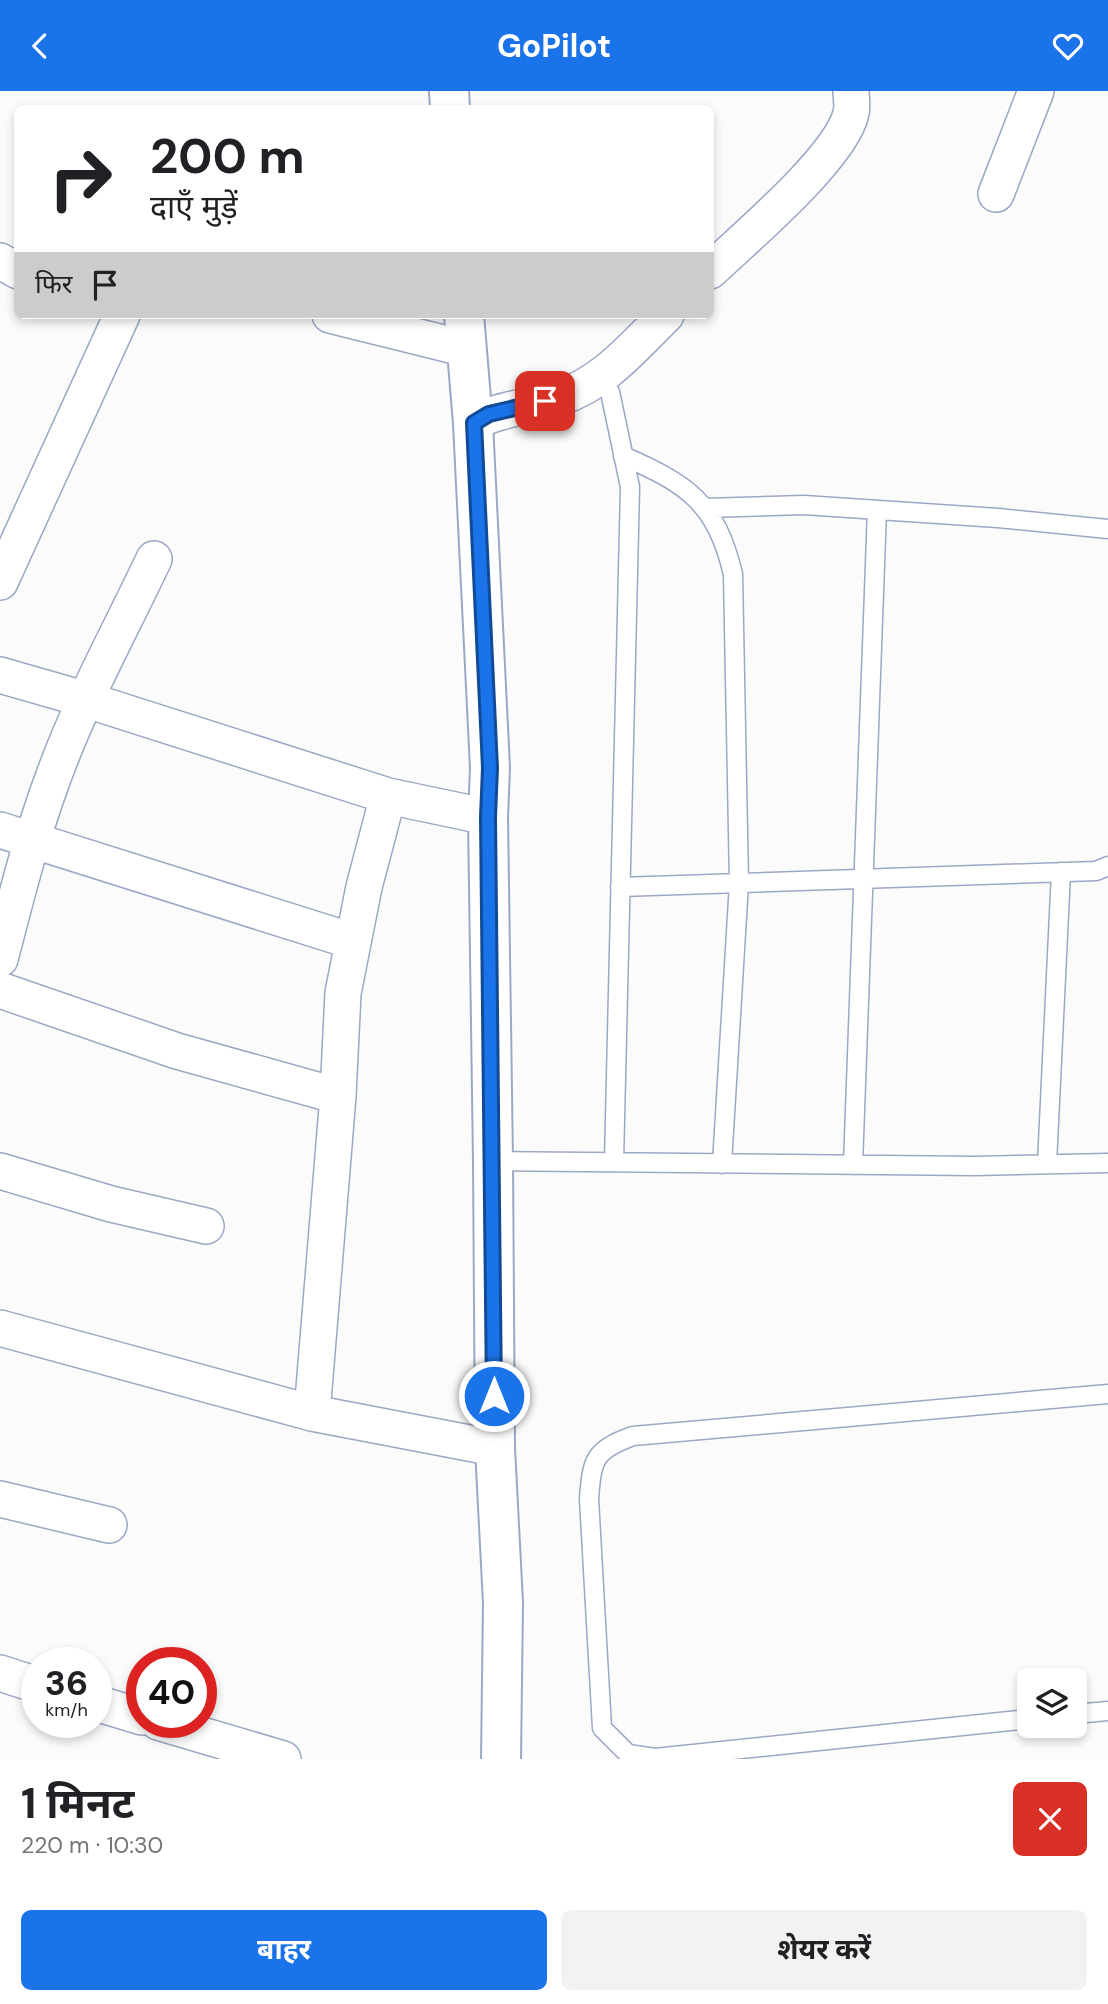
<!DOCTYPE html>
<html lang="hi">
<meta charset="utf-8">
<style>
:root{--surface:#fff;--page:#f2f2f2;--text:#202124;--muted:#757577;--accent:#1a73e8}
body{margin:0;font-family:"DM Sans","Noto Sans Devanagari",sans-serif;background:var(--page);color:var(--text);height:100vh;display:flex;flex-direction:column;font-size:26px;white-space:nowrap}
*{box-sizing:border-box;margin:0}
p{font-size:23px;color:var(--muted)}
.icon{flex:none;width:38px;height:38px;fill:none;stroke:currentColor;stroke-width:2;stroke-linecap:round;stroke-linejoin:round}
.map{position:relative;height:1668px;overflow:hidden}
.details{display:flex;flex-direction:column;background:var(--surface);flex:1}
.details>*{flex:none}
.guide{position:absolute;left:14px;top:14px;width:700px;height:214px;border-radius:10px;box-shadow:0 4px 10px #0003;background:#fff;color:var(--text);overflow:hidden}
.controls{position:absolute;left:1017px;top:1577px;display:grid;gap:14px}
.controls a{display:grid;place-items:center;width:70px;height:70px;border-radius:10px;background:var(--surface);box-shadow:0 4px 10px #0003;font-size:35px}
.speed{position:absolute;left:21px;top:1556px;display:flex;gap:14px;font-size:35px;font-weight:700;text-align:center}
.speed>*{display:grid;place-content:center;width:91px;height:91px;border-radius:50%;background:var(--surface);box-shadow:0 4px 10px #0003;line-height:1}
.speed small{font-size:18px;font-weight:400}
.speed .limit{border:10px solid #d22;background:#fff;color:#111}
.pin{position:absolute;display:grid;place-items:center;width:60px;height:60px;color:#fff;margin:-30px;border-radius:14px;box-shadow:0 4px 10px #0006}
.me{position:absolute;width:77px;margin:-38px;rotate:0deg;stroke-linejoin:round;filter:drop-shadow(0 0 5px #0008)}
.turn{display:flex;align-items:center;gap:24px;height:147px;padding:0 21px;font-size:32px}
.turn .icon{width:91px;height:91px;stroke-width:2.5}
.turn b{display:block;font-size:49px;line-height:60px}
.then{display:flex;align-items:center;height:66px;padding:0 21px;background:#0003;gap:14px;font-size:26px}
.round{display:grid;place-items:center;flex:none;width:74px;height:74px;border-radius:10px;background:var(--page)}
.summary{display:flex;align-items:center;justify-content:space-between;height:119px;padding:0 21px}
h1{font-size:42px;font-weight:700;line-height:52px}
.button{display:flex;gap:14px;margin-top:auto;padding:14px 21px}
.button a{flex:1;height:80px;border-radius:10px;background:var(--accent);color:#fff;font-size:28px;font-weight:700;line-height:80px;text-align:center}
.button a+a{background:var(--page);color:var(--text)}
header{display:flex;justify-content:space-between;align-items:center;height:91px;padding:0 21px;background:var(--accent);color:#fff;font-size:32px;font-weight:700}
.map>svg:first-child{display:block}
</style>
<header><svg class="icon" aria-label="back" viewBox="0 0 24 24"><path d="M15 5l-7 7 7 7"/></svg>GoPilot<svg class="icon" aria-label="heart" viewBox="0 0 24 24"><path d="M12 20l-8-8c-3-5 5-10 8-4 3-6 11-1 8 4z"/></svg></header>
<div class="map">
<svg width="1108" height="1668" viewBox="0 0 1108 1668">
<rect width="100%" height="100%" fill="#fbfbfb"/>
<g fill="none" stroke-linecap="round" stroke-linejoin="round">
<g stroke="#9ba8c5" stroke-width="21">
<path id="service" d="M596,290l14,11 20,95 -16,674
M623,365c65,28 93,47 110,118l6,309 -17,281
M704,417l100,-3 194,13 110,11
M620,796l476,-16 12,-5
M493,1070l482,5 133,-3
M1047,1073l14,-292
M853,1074l24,-655
M1074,1623l34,-3
M1029,1628l-374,39 -27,-4 -26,-26 -13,-229c3,-40 5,-49 44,-63l475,-42"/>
</g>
<g stroke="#9ba8c5" stroke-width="38">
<path id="minor" d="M996,103l40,-103
M0,170l18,10
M710,180c35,-33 132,-115 141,-158 2,-7 0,-15 0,-22
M330,224l137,34
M473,332c27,-15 59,-16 88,-26 43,-14 73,-51 105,-82
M0,491l122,-267
M0,584l87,25 301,96 100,21
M0,739l352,111
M0,868c16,-61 31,-122 53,-181 27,-75 67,-147 101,-219
M0,899l177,61 161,45
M0,1080l111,33 95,22
M0,1237l312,85 183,35
M312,1322l26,-317 5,-103 21,-106 24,-91
M0,1408l109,26
M0,1582l37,12
M96,1612l46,14
M158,1631l125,37"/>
</g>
<g stroke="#9ba8c5" stroke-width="42">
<path id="tertiary" d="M449,0l1,18
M464,224l9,108 17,345 -2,49 5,344 2,287 8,155 -2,156"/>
</g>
<use href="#service" stroke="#fff" stroke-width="18"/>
<use href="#minor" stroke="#fff" stroke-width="35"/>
<use href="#tertiary" stroke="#fff" stroke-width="38"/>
</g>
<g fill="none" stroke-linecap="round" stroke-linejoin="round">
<g stroke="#114b97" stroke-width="18">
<path id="route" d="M494,1305l-6,-579 2,-49 -16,-345 15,-9 56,-13"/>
</g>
<use href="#route" stroke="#1a73e8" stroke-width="12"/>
</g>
</svg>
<div class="controls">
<a><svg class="icon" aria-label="layers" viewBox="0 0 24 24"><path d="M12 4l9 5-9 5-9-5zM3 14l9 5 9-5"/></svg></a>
</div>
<div class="speed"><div>36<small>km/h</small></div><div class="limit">40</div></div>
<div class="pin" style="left:545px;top:310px;background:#d93025"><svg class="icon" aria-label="arrive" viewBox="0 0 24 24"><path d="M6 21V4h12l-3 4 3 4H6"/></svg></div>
<svg class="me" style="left:494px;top:1305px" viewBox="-20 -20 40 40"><circle r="17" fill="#1a73e8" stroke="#fff" stroke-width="3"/><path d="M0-11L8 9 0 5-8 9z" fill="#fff"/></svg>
<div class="guide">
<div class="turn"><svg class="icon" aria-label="right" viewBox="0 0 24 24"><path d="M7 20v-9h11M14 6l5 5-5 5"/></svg><div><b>200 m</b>दाएँ मुड़ें</div></div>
<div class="then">फिर<svg class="icon" aria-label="arrive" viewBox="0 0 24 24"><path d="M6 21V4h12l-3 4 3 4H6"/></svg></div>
</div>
</div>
<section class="details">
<div class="summary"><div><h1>1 मिनट</h1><p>220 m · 10:30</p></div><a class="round" style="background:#d93025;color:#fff"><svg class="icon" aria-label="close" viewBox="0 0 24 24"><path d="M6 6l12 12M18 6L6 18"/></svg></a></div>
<div class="button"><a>बाहर</a><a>शेयर करें</a></div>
</section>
